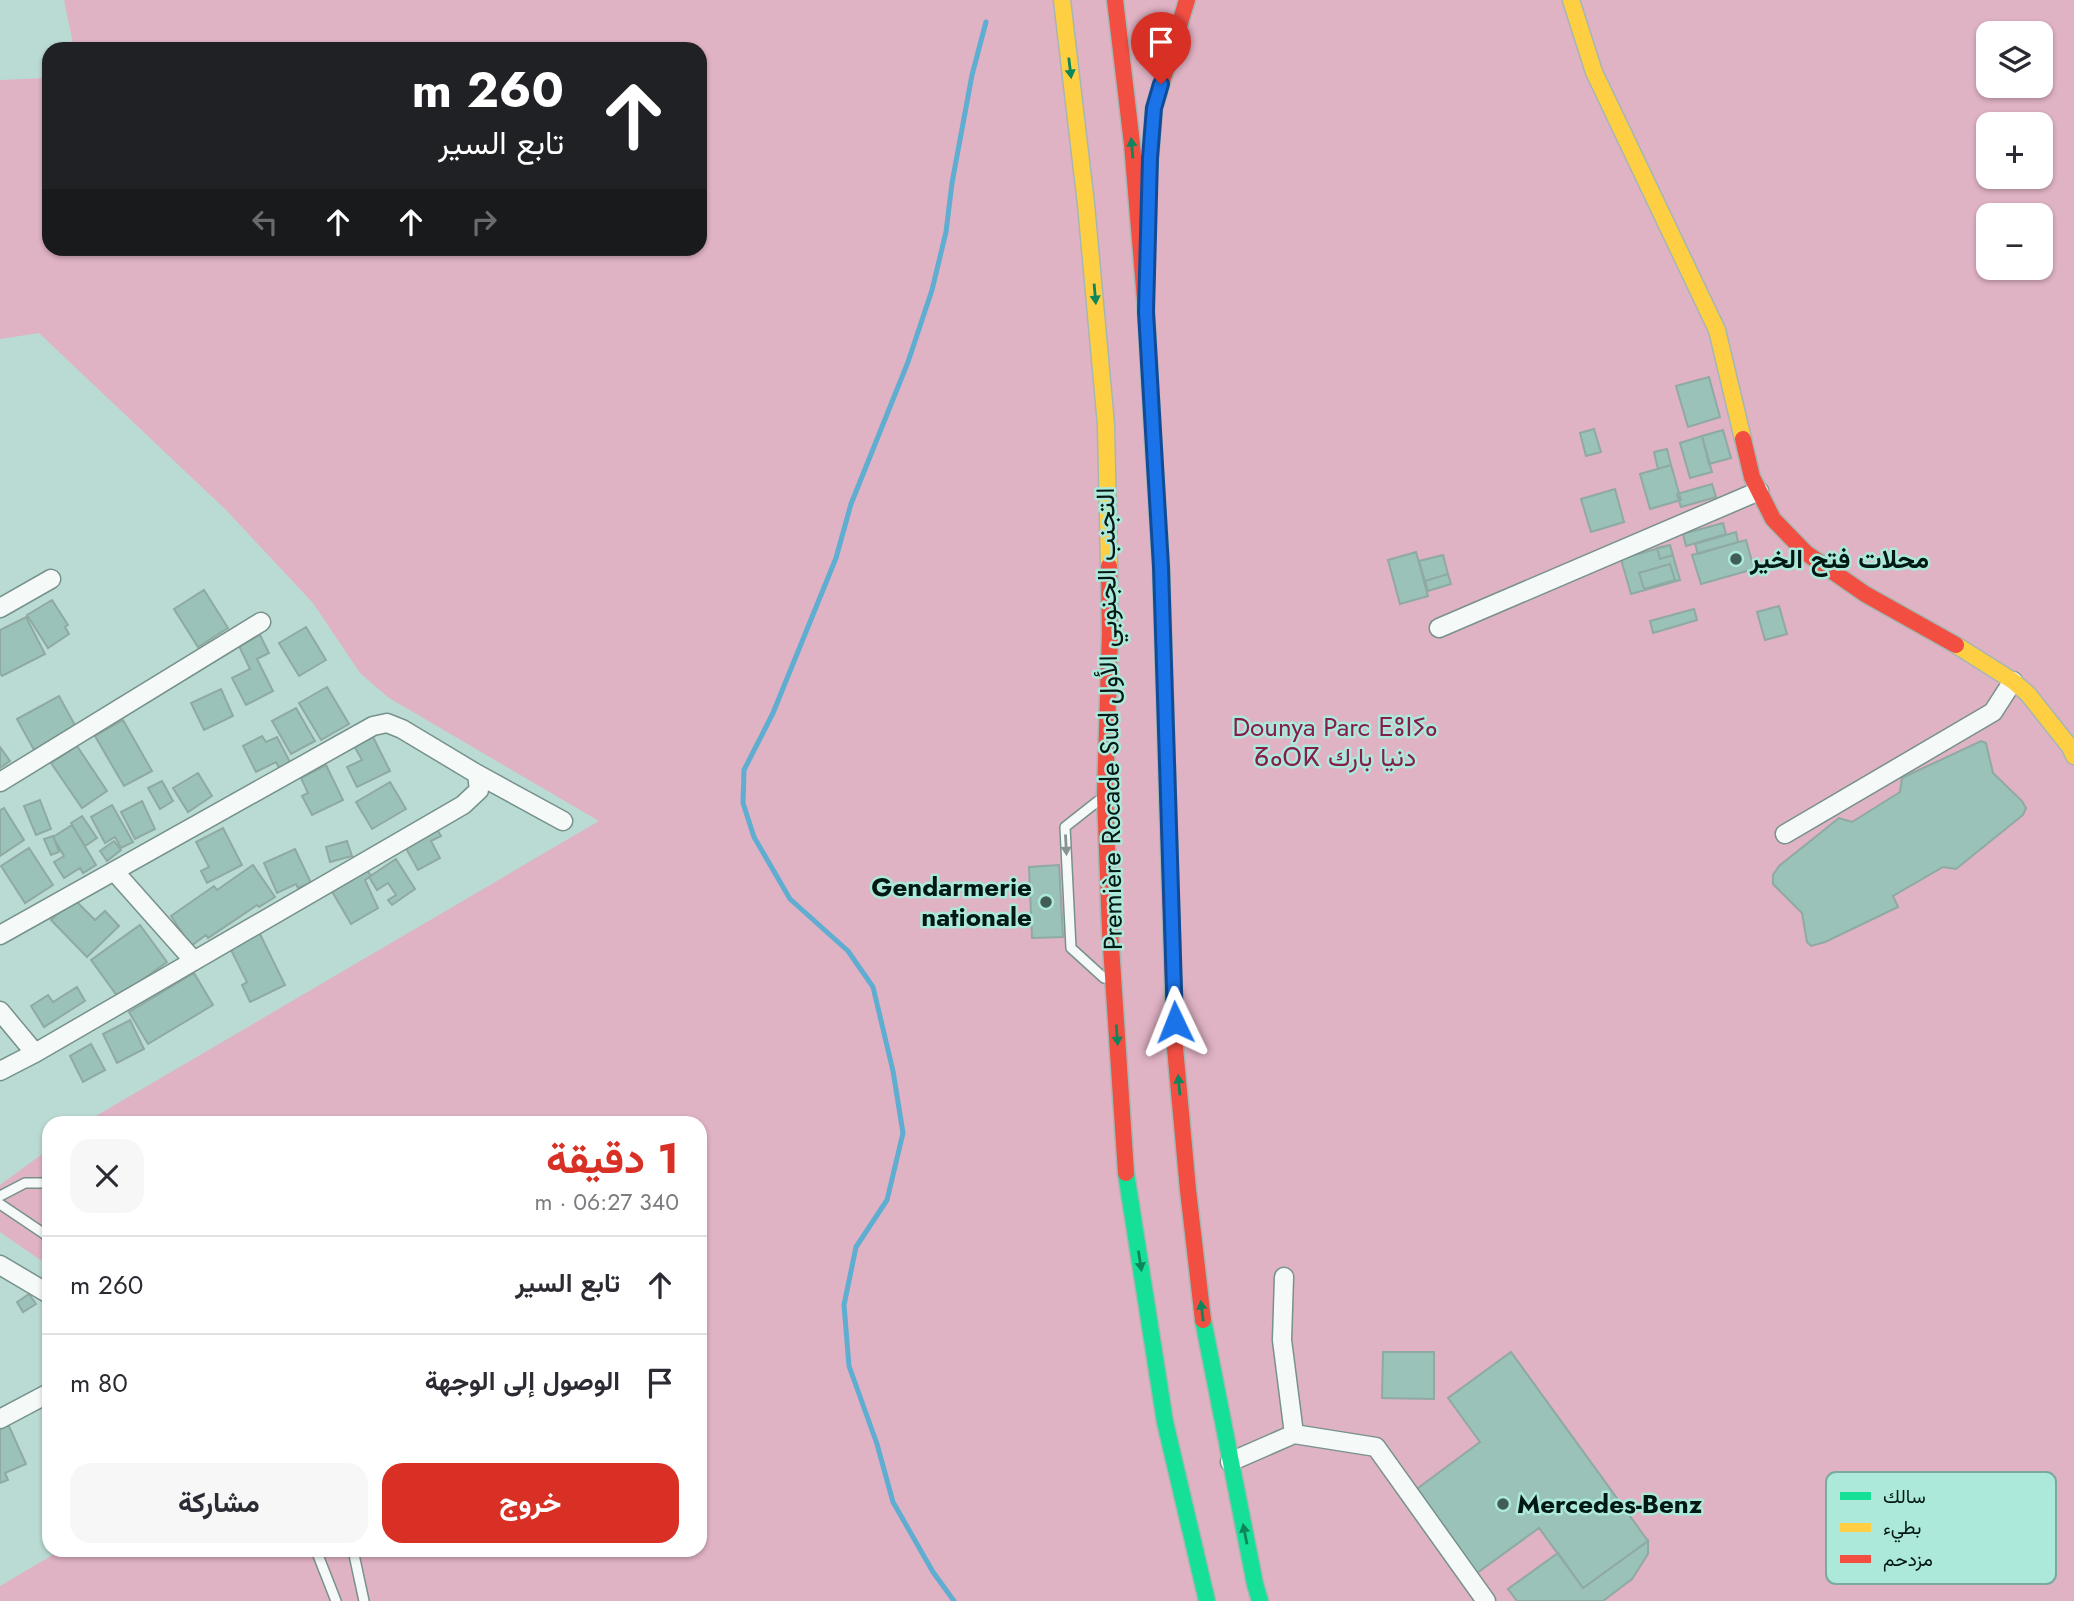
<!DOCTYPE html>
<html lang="ar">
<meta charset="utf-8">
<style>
:root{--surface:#fff;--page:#f7f7f7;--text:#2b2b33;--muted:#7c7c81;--line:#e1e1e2;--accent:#d93025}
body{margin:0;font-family:Jost,Vazirmatn,"Noto Sans Tifinagh",sans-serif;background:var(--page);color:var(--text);direction:rtl;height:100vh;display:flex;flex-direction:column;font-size:26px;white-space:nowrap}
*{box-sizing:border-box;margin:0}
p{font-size:23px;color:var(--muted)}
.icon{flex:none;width:38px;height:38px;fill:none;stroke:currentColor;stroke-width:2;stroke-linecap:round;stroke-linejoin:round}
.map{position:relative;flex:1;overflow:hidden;direction:ltr}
.side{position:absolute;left:42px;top:1116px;width:665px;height:441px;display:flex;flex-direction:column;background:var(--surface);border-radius:21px;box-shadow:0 2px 5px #0004;direction:rtl}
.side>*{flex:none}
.guide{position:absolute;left:42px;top:42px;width:665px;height:214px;border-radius:21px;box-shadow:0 2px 5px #0004;direction:rtl;background:#202124;color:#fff;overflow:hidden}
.buttons{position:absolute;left:1976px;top:21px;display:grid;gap:14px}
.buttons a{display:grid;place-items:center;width:77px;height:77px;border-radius:14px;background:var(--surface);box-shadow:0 2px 5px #0004;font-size:35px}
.pin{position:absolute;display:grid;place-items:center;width:60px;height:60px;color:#fff;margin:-72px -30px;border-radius:50% 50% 50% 0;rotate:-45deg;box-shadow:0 0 7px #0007}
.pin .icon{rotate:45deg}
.me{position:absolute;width:77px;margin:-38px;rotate:358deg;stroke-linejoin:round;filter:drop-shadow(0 0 5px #0008)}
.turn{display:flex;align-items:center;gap:24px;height:147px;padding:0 28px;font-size:32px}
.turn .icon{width:91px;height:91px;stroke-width:2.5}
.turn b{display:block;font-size:49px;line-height:60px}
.lanes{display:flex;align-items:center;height:66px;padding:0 28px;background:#0003;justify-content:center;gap:35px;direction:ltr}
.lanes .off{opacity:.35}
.round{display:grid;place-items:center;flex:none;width:74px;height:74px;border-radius:21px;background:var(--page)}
.overview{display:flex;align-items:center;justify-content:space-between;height:119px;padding:0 28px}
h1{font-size:42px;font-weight:700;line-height:52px;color:var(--accent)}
.primary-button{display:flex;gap:14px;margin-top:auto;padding:14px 28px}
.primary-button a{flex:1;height:80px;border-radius:21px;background:var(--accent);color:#fff;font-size:28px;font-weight:700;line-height:80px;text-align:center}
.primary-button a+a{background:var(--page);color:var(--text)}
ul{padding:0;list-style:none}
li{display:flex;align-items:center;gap:21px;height:98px;padding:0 28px;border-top:2px solid var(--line)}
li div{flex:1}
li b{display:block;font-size:26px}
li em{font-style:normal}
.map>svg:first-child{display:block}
</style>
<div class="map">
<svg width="2074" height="1601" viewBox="0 0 2074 1601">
<rect width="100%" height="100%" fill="#badbd3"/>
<path fill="#dfb2c4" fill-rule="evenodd" d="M64,0h2010v1601h-2074v-15l61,-36h639v-426l-616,-1 515,-302 -210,-123 -29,-25 -47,-70 -87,-93 -187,-177 -39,6v-259l49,-2v170h651v-199h-626zM1988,33h52v53h-52zM1988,124h52v53h-52zM1988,215h52v53h-52z
M49,1149v117l-49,-34v-47z"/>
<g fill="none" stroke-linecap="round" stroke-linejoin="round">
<path stroke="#5fadd1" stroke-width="5" d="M954,1601l-21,-29 -40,-70 -16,-58 -28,-78 -5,-61 12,-58 31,-47 16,-67 -10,-62 -20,-84 -25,-36 -58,-52 -36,-62 -11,-34 1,-33 29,-57 63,-155 15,-54 57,-142 24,-72 14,-58 6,-49 20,-108 14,-53"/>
</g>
<path fill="#9ac2b9" stroke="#8fa9a3" stroke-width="2" d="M1709,377l11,40 -32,10 -12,-41z
M1594,429l7,23 -15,4 -6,-23z
M1723,430l8,28 -22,6 -7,-28z
M1702,436l10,36 -22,6 -10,-35z
M1667,449l4,16 -13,4 -4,-17z
M1671,465l10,35 -31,9 -10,-35z
M1712,484l4,13 -35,10 -4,-13z
M1615,489l9,33 -33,10 -10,-33z
M1723,523l3,11 -40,12 -3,-12z
M1736,532l2,10 -40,12 -3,-10z
M1746,540l8,29 -53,15 -9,-29z
M1670,545l3,10 -13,4 -3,-11z
M1670,545l10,35 -49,14 -10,-35z
M1416,552l12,44 -28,8 -12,-44z
M1443,555l5,19 -23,7 -6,-20z
M1670,564l5,16 -31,9 -5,-16z
M1448,574l3,10 -23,7 -3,-10z
M204,590l24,38 -30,19 -24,-38z
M52,600l16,25 -3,2 4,7 -21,14 -21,-33z
M1779,606l8,28 -22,6 -8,-28z
M1694,609l3,11 -44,13 -3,-12z
M26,617l19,37 -43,22 -2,-3v-43z
M306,627l20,33 -27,16 -20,-33z
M260,635l9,18 -12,6 16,32 -27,14 -14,-27 18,-9 -11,-23z
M327,687l22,37 -28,16 -22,-37z
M221,689l12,27 -29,14 -13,-27z
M59,696l17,31 -42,23 -17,-31z
M296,708l19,33 -24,13 -19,-33z
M123,720l29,51 -28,15 -29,-50z
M372,735l18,36 -33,16 -10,-20 15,-7 -9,-16z
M262,736l4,6 11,-5 14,27 -11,6 -4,-8 -20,10 -13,-26z
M1981,741l5,2 7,30 29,28 4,7 -3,7 -67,54 -13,-2 -50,29 5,11 -73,35 -14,4 -4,-4 -5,-29 -29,-29v-9l6,-9 60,-48 13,4 48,-30 2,-14z
M77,746l30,45 -25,17 -31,-45z
M0,747l10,14 -10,7z
M326,765l17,35 -31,15 -10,-19 6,-3 -7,-15z
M198,773l14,23 -24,16 -15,-24z
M162,781l11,20 -13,8 -12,-21z
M390,782l16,27 -34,20 -16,-27z
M40,800l11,29 -15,6 -12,-29z
M142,801l13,28 -20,10 -14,-27z
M112,805l21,37 -12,6 -6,-11 -10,6 -14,-26z
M4,808l20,32 -24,16v-46z
M82,816l15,22 -12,8 -14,-23z
M72,825l24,40 -13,8 -3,-5 -16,10 -10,-16 10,-6 -11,-19z
M435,826l6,10 -10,5 9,17 -22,12 -15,-27z
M223,828l19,37 -35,18 -6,-12 8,-4 -13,-25z
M53,836l6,16 -8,3 -7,-16z
M114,841l7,9 -14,11 -7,-10z
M347,841l5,15 -22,6 -4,-15z
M29,848l24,37 -28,18 -24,-37z
M295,849l16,34 -13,5 -2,-4 -19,9 -13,-30z
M396,859l19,30 -23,16 -4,-5 8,-5 -8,-12 -11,7 -8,-13z
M253,865l22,32 -16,10 -2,-2 -49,33 -2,-3 -15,11 -20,-30 43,-30 3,4z
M1059,865l4,72 -31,1 -3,-71z
M365,867l6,9 -6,4 13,28 -27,16 -21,-36z
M73,898l22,22 10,-9 14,15 -32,31 -36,-37z
M140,925l27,37 -49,35 -27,-37z
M257,928l28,57 -35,17 -8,-17 5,-3 -20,-40z
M194,973l19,32 -65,39 -19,-32z
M77,987l8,14 -41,26 -13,-21 17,-11 5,7z
M130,1020l14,29 -27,14 -14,-29z
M91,1044l14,26 -22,12 -13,-26z
M29,1294l7,10 -13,8 -6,-10z
M1383,1352h51v47l-52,-1z
M1511,1352l137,189 -65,47 -44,-60 -69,50 -60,-84 70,-52 -32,-44z
M8,1424l18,40 -21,9 3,7 -8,3v-55z
M1648,1541v13l-16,25 -29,22h-86l-9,-12 50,-36 25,35z"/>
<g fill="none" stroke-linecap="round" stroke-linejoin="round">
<g stroke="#77918c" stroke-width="12">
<path id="lane" d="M1098,801l-33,26 6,121 33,30
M0,1196l25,-13h24
M0,1204l49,33
M316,1550l20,51
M353,1550l11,51"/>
</g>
<g stroke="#77918c" stroke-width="21">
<path id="street" d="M0,608l51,-29
M1439,628l320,-137
M0,782l261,-160
M1785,834l208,-122 20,-31
M114,871l80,90
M0,935l373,-209 14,-3 15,6 75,45 86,47
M0,1011l35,42
M0,1071l35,-18 428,-248 16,-15 -2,-16
M0,1265l49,29
M1284,1277l-2,63 12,94
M0,1419l49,-26
M1230,1462l64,-28 82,13 110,154"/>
</g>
<g stroke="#a6b7b3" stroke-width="19">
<path id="fast" d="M1153,439l8,128 6,211
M1126,1173l39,249 42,179
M1203,1320l52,264 5,17"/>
</g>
<g stroke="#a6b7b3" stroke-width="19">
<path id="slow" d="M1062,0l24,204 20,221 3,141
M1571,0l23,72 123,258 26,109
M1956,645l57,36 15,13 42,53 4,9"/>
</g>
<g stroke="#a6b7b3" stroke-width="19">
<path id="jam" d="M1115,0l17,144 14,168 7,127
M1149,171l5,-63 33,-108
M1743,439l9,38 21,42 33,34 59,41 91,51
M1109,566l1,67 -5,162 5,136 16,242
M1167,778l8,270 13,142 15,130"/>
</g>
<use href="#lane" stroke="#f5faf8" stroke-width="9"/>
<use href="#street" stroke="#f5faf8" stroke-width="18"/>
<use href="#fast" stroke="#16e098" stroke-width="16"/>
<use href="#slow" stroke="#ffcf43" stroke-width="16"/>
<use href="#jam" stroke="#f24e42" stroke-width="16"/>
</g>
<defs><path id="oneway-solid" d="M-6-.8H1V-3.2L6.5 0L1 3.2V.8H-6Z" transform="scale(1.75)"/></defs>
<g fill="#0d865c">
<use href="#oneway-solid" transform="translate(1070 68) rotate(83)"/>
<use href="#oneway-solid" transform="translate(1132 148) rotate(-95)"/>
<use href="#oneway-solid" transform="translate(1095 294) rotate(85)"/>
<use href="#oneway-solid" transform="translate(1117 1035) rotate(86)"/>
<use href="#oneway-solid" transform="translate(1179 1085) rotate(-95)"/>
<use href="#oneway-solid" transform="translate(1140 1261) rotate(81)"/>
<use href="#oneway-solid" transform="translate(1202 1311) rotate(-97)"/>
<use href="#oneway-solid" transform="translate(1245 1534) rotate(-101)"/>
</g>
<use fill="#879491" href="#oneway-solid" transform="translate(1066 845) rotate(87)"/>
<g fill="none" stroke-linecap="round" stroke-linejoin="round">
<g stroke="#114b97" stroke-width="18">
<path id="route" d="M1161,84l-7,24 -4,50 -4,154 15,255 14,455"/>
</g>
<use href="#route" stroke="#1a73e8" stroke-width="12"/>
</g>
<g fill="#425c56" stroke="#ace9da" stroke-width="2.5">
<circle cx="1736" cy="559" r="7"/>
<circle cx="1046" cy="902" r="7"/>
<circle cx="1503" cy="1504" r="7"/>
</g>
<g text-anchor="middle" stroke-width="5" stroke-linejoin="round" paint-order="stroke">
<g font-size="26" font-weight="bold" fill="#011813" stroke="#ace9da" text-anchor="start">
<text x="1750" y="568">محلات فتح الخير</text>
<text x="1032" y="896" text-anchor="end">Gendarmerie<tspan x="1032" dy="30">nationale</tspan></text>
<text x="1517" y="1513">Mercedes-Benz</text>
</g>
<g font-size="26" fill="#011813" stroke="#ace9da">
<text transform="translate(1109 719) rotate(-91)" y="9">Première Rocade Sud التجنب الجنوبي الأول</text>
</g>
<g font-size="26" fill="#851d4d" stroke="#ace9da">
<text x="1335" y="736">Dounya Parc ⴹⵓⵏⵢⴰ<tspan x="1335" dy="30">ⵒⴰⵔⴽ دنيا بارك</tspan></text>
</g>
</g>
<rect x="1826" y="1472" width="230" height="112" rx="10" fill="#ace9da" stroke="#79aa9e" stroke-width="2"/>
<rect x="1840" y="1492" width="31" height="8" fill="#16e098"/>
<rect x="1840" y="1523" width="31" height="9" fill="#ffcf43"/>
<rect x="1840" y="1555" width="31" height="8" fill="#f24e42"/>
<g font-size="19" fill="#011813">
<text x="1883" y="1503">سالك</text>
<text x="1883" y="1534">بطيء</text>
<text x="1883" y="1566">مزدحم</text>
</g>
</svg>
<div class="buttons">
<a><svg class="icon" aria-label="layers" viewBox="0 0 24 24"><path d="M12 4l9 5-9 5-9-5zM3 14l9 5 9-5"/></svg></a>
<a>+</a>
<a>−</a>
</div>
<div class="pin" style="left:1161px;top:84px;background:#d93025"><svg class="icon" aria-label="arrive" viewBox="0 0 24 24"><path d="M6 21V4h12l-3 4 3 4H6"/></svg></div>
<svg class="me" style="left:1175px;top:1022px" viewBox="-20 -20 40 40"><path d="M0-17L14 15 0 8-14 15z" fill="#1a73e8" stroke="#fff" stroke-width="4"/></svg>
<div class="guide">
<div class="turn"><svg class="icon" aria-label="ahead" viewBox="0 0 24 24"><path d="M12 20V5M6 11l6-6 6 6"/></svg><div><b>260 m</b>تابع السير</div></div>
<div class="lanes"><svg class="icon off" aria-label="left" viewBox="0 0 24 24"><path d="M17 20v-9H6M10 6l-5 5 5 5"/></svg><svg class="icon" aria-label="ahead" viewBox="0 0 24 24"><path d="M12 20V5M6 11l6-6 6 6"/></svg><svg class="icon" aria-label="ahead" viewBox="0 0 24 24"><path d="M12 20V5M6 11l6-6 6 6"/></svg><svg class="icon off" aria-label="right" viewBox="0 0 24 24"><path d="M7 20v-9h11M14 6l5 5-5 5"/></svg></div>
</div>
<section class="side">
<div class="overview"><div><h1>1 دقيقة</h1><p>340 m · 06:27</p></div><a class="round"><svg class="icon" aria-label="close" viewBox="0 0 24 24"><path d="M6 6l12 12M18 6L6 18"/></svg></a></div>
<ul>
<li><svg class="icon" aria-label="ahead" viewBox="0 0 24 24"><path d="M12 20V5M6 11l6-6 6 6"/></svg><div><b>تابع السير</b></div><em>260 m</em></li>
<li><svg class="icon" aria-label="arrive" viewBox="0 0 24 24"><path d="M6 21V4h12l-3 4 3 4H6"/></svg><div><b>الوصول إلى الوجهة</b></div><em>80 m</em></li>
</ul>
<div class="primary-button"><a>خروج</a><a>مشاركة</a></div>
</section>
</div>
